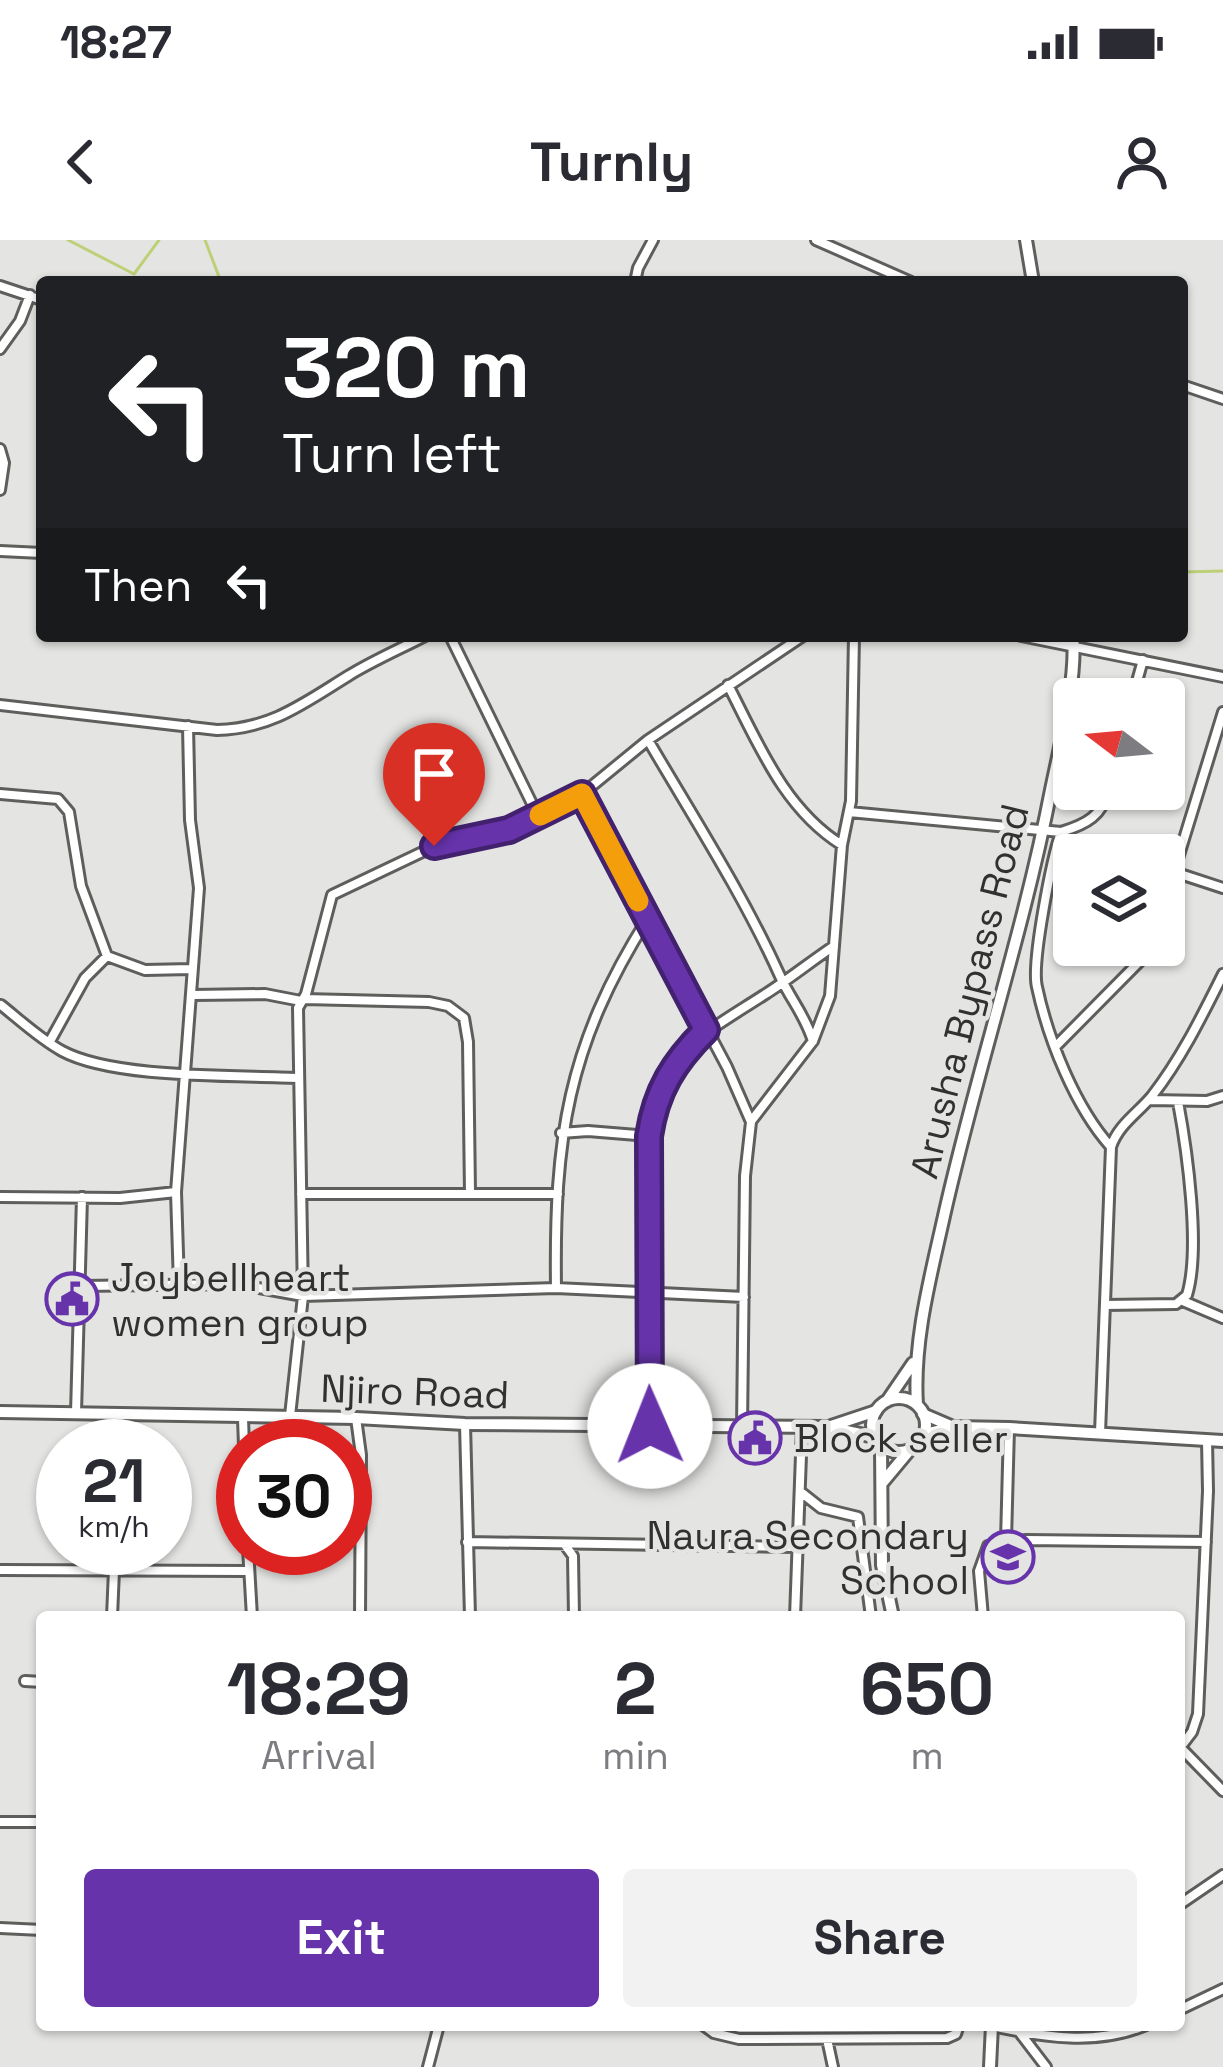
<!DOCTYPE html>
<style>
:root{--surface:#fff;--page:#f2f2f3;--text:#2b2b33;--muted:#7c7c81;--accent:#63a}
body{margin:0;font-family:"Space Grotesk",sans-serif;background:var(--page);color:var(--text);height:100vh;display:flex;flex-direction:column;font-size:45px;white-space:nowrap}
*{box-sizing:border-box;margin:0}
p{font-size:39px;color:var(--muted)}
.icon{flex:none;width:66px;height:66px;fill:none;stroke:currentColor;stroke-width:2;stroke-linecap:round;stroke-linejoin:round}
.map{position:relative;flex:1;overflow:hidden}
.side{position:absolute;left:36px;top:1371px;width:1149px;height:420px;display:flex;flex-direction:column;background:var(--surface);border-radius:12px;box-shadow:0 3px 9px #0004}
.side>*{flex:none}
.guide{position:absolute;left:36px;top:36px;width:1152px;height:366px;border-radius:12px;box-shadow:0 3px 9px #0004;background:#202124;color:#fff;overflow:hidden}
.needle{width:78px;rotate:286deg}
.buttons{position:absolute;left:1053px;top:438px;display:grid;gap:24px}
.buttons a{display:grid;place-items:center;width:132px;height:132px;border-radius:12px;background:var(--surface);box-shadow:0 3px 9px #0004;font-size:60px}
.speed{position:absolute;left:36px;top:1179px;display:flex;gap:24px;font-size:60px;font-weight:700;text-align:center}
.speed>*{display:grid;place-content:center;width:156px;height:156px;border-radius:50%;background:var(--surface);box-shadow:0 3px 9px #0004;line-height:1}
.speed small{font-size:30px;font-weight:400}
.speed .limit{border:18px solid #d22;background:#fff;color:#111}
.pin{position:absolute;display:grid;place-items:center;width:102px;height:102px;color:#fff;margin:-123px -51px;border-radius:50% 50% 50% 0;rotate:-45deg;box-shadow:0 0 12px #0007}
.pin .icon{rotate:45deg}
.me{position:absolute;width:132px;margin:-66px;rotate:359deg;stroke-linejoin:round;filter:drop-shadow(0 0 9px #0008)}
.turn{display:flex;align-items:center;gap:42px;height:252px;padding:0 48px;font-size:54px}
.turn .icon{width:156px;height:156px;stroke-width:2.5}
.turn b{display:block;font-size:84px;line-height:102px}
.then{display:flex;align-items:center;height:114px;padding:0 48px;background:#0003;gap:24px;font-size:45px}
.eta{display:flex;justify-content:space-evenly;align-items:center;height:204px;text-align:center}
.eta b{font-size:72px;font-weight:600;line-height:84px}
.primary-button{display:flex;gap:24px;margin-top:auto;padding:24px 48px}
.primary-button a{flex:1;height:138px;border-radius:12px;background:var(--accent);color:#fff;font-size:48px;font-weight:600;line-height:138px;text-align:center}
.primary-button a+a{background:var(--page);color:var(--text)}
.status{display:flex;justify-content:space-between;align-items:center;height:84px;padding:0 60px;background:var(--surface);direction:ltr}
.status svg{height:33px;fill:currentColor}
header{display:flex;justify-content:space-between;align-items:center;height:156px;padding:0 48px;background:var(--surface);font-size:54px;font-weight:600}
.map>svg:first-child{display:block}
</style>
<div class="status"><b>18:27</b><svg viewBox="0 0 49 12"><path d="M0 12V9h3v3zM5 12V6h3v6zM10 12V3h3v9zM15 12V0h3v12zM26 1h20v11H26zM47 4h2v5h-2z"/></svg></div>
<header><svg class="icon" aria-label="back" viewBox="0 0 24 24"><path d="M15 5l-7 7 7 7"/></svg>Turnly<svg class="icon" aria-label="person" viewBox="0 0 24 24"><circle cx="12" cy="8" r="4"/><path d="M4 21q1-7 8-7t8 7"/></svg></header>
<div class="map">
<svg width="1223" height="1827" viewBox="0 0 1223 1827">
<rect width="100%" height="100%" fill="#e4e5e2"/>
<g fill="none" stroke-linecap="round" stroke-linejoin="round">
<path stroke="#bdd077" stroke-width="3" d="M68,0l66,34 25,-34
M205,0l16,42
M1182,332l41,-1"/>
<g stroke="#5e5f5c" stroke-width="14">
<path id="street" d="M816,0l95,42
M635,42l3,-14 15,-28
M0,46l42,14
M0,109l20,-28 10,-26
M1182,145l41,14
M0,209l4,14 -4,27
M0,311l42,2
M450,396l88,180
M1021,396l202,41
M728,445c30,58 56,124 114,160
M1132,459l11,-39
M0,465l217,25c54,-1 87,-27 131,-54 24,-15 52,-27 77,-40
M648,500c45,77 95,154 132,236 10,23 24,37 33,65
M0,554l58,5 11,13 12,74 26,70 38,14 46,-1
M582,554l145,273 24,55 -6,54 -3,252
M849,572l212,20c26,-8 41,-16 48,-43
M1061,592c-9,26 -30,131 -24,155 11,52 38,120 74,160
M1174,632l49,16
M1164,664l59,-192
M193,755l72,-1 36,7
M304,759l125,3 19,4 16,12 4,24 2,151
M1,765c20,16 39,34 61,46 52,28 174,24 235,27
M49,803l36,-65 22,-22
M1057,805l84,-85 8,-15
M1150,860l57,1 16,-5
M752,880l61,-79 17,-45 12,-151 9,-44 3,-165
M561,893l27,-2 61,5
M301,954h257
M0,957l120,1 56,-6
M179,1044l-3,-92 23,-304 -9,-68 -2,-94
M81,1046l155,-2 67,12 253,-8 188,9
M556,1048c-2,-149 11,-242 92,-370
M1183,1061l40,17
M1105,1065l71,-1 11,-9c14,-46 0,-145 -9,-193
M76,1173l6,-216
M290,1176l13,-120 -5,-288 8,-14 26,-99 103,-49 75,-17 72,-35 66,-54 155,-104
M243,1178l1,28
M356,1178l5,37 -1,162
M465,1184l5,193
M650,1185l-1,-289c12,-84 50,-99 115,-141 24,-15 46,-33 70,-49
M1100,1193l11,-286c7,-22 27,-34 41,-51 29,-37 50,-80 71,-122
M802,1253l19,15 37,9 13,100
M1006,1301l3,-113
M467,1302l329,5
M565,1305l8,11 1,61
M248,1308l4,69
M0,1330l249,1
M112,1377l2,-47
M795,1377l7,-189
M983,1377l-4,-46 9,-25 38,-6 180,2
M25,1441l17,1
M1181,1508l42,43
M1179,1509l13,-17 6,-18 10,-223 -1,-51
M0,1582h42
M1179,1665l44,-30
M0,1688l42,2
M1179,1770l44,-21
M703,1785l11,8 25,6 208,-1 9,-4 3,-9
M992,1786c51,11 105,20 154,-1
M1020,1793l26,34
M827,1799l6,28
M428,1827l11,-42"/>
</g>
<g stroke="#5e5f5c" stroke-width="16">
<path id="secondary" d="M0,1172l356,6 109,6 363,3 46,10
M923,1174l28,12
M831,1186l45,-15
M924,1194l30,-7 55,1 214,13"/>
</g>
<g stroke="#5e5f5c" stroke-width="16">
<path id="primary" d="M1026,0l7,42
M872 1185a27 27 0 1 1 54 0a27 27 0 1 1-54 0Z
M887,1161l26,-38
M917,1165c-4,-64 13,-126 27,-189 32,-143 79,-282 107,-426 9,-44 26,-111 22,-154
M881,1206l1,119 11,52
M883,1242l25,-30
M990,1827l2,-42"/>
</g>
<use href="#street" stroke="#fff" stroke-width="8"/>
<use href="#secondary" stroke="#fff" stroke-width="10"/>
<use href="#primary" stroke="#fff" stroke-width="10"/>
</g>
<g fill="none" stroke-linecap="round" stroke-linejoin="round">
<g stroke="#42216e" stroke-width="30">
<path id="route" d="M434,606l75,-16 73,-36 124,236c-32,32 -50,60 -57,106l1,290"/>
</g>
<use href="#route" stroke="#63a" stroke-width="21"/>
<path stroke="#f59e0b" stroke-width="21" d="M540,575l42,-21 56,107"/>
</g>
<defs>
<g id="civic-ring" transform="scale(2.7)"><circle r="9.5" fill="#e4e5e2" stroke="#63a" stroke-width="1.5"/><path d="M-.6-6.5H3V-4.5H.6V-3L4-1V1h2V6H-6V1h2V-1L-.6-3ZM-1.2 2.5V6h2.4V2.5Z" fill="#63a"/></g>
<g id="school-ring" transform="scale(2.7)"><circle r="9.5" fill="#e4e5e2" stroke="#63a" stroke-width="1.5"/><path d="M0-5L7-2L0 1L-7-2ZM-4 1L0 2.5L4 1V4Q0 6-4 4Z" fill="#63a"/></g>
</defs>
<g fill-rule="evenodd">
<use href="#civic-ring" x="72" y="1059"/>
<use href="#civic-ring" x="755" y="1198"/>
<use href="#school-ring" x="1008" y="1317"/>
</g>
<g text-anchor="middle" stroke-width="9" stroke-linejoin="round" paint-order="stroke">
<g font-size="39" fill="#313230" stroke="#e4e5e2">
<text transform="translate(969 751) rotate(-76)" y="14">Arusha Bypass Road</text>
<text transform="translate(415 1151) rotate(2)" y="14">Njiro Road</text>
</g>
<g font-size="39" fill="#313230" stroke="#e4e5e2" text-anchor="start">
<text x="111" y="1051">Joybellheart<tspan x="111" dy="45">women group</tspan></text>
<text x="794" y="1212">Block seller</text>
<text x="969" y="1309" text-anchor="end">Naura Secondary<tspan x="969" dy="45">School</tspan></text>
</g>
</g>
</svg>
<div class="buttons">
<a><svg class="needle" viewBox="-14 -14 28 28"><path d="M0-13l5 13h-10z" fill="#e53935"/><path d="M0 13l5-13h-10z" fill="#7c7c81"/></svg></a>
<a><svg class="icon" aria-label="layers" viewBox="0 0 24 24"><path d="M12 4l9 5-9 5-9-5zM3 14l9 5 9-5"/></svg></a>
</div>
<div class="speed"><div>21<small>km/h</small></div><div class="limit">30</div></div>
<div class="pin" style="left:434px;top:606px;background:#d93025"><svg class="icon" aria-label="arrive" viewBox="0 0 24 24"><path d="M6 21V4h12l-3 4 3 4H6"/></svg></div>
<svg class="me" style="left:650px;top:1186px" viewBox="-20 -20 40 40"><circle r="19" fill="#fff"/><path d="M0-13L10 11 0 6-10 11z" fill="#63a"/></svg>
<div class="guide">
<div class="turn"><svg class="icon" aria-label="left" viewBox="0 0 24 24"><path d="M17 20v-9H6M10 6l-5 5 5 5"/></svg><div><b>320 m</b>Turn left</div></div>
<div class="then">Then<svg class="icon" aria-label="left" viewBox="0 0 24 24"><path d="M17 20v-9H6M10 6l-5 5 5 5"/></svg></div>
</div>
<section class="side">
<div class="eta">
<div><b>18:29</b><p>Arrival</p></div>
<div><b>2</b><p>min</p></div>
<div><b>650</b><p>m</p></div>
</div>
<div class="primary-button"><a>Exit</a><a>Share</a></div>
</section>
</div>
